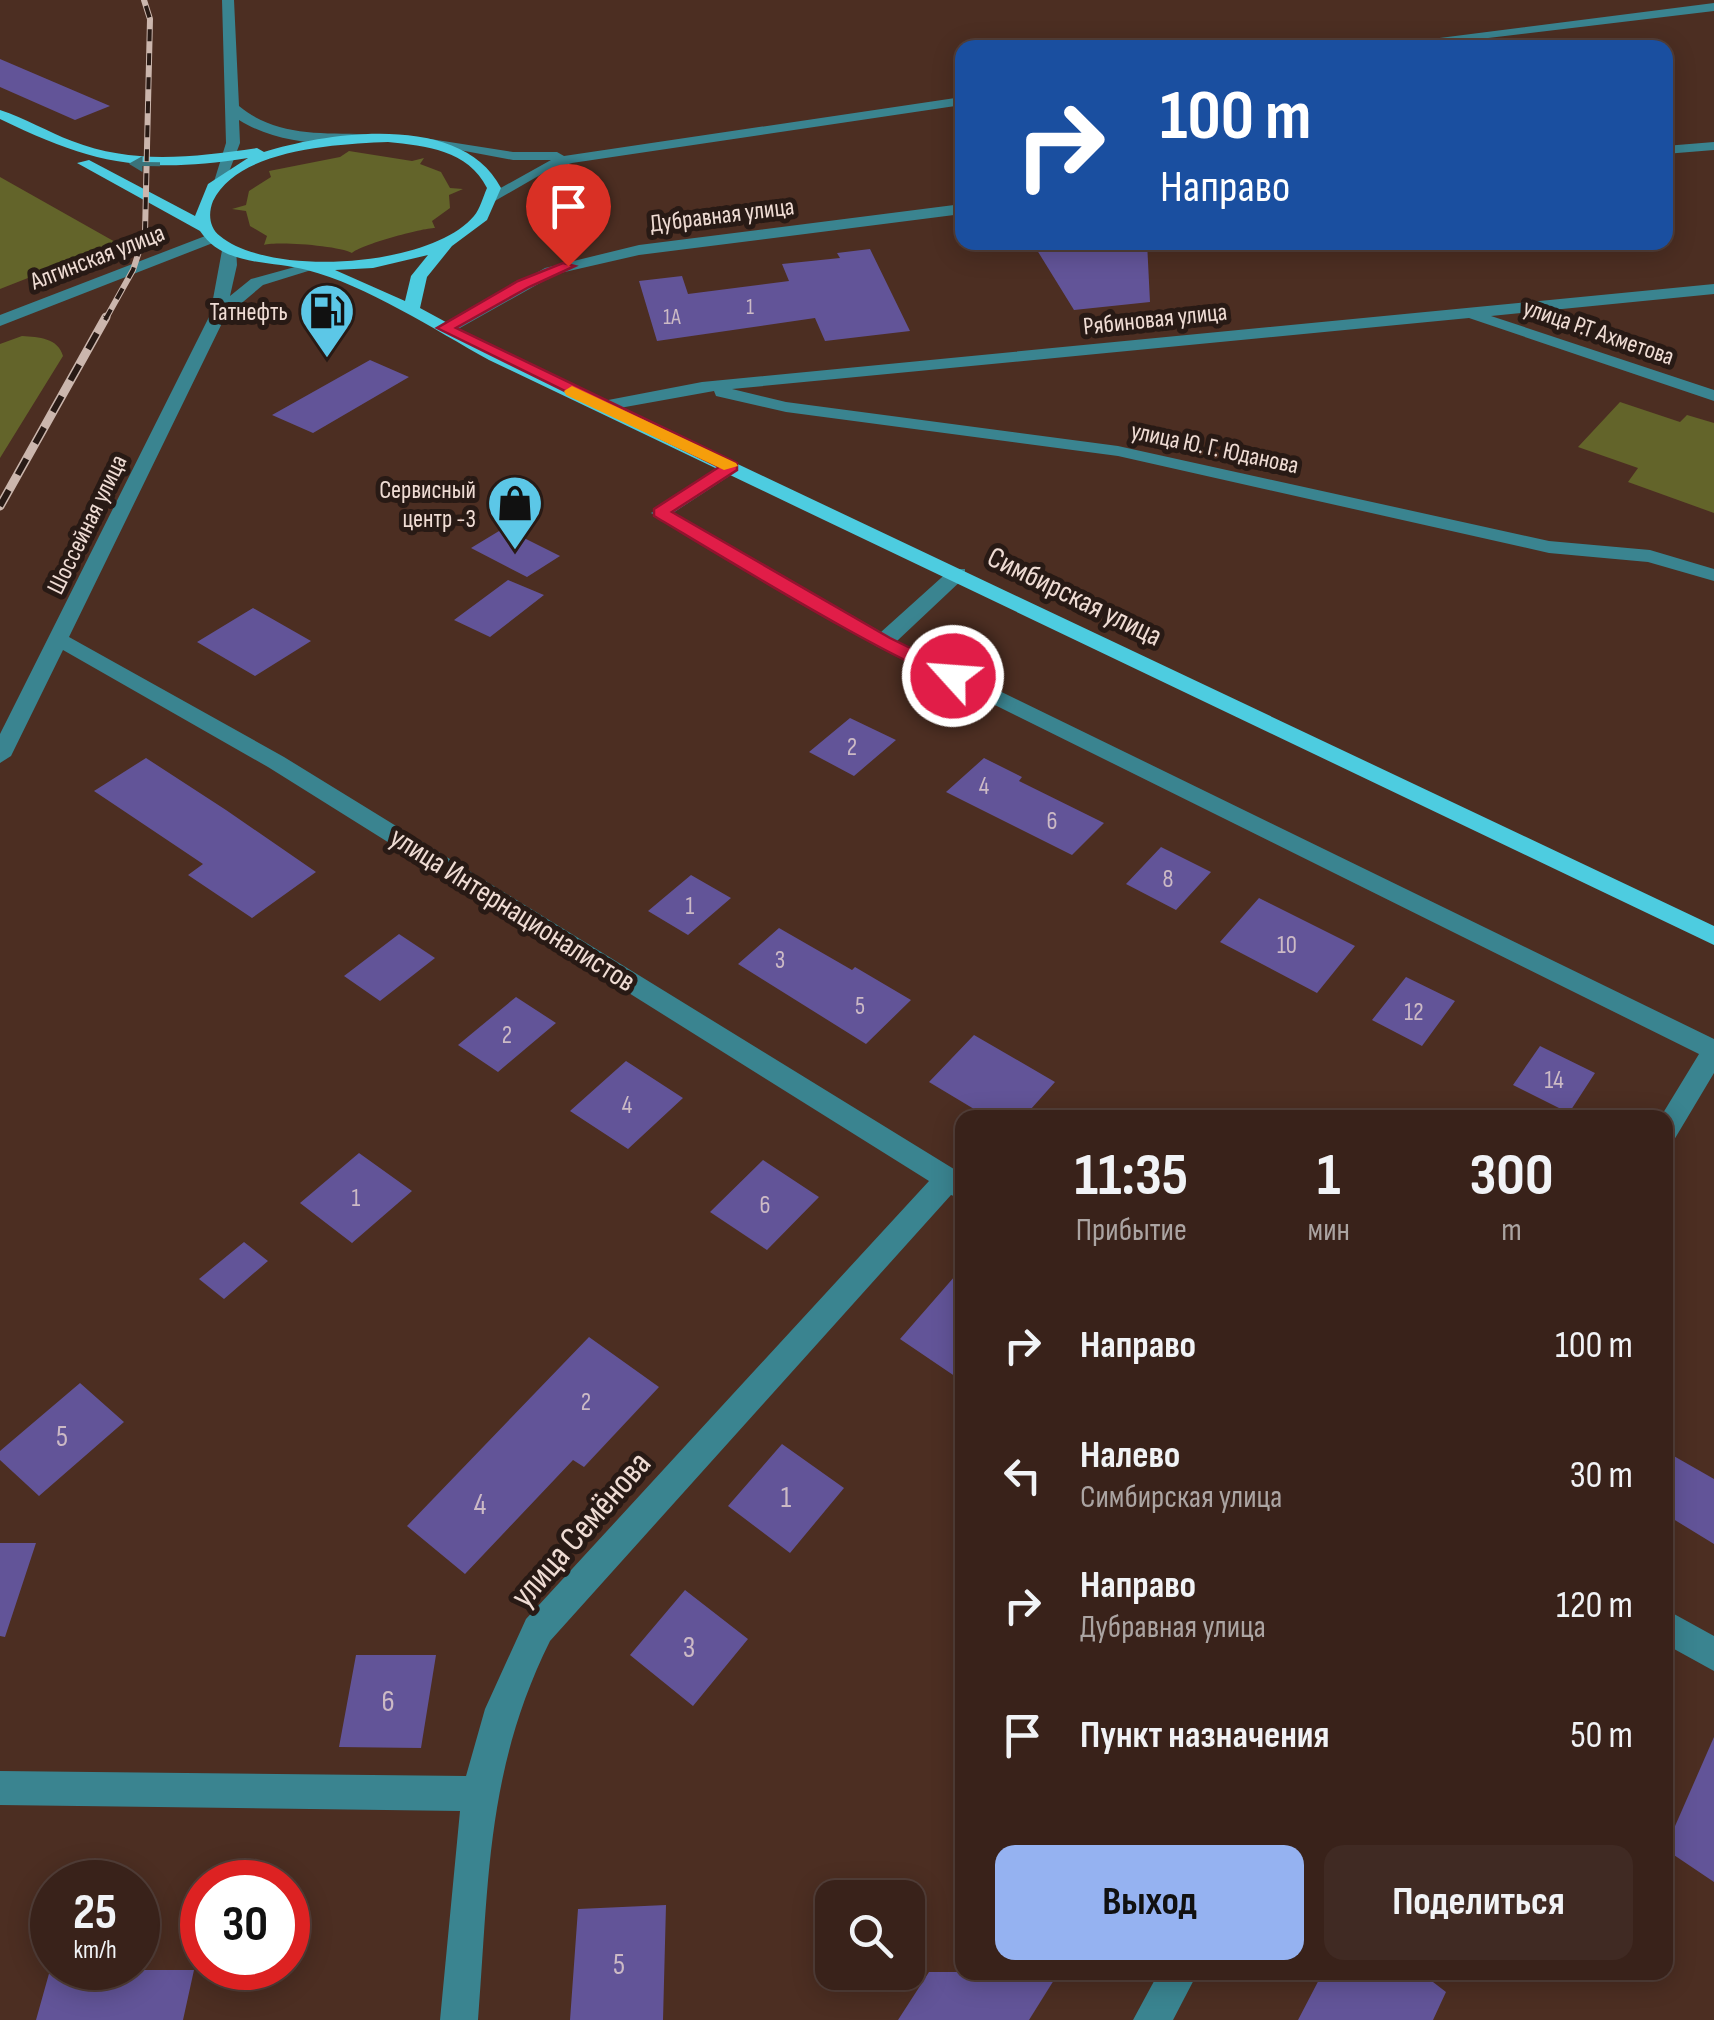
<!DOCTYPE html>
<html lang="ru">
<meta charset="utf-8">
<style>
:root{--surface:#39221a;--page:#402a23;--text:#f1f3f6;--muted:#aba4a2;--line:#533f39;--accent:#95b2f1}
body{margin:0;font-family:"Sofia Sans Condensed",sans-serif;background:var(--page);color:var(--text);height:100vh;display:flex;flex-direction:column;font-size:38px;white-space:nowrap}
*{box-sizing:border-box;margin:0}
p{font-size:32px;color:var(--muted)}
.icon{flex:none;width:55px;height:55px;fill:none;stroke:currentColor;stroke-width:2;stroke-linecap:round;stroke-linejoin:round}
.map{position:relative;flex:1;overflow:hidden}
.details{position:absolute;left:955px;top:1110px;width:718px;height:870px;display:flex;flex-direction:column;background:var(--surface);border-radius:20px;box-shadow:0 5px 25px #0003,0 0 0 2px var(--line)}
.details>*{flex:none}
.top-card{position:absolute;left:955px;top:40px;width:718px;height:210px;border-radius:20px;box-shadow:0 5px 25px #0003,0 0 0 2px var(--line);background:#1a4fa0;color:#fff;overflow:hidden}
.tools{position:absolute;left:815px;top:1880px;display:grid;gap:20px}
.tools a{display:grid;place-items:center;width:110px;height:110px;border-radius:20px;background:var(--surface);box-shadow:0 5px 25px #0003,0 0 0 2px var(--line);font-size:50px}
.speed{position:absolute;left:30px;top:1860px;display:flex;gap:20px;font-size:50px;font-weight:700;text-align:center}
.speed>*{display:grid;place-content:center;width:130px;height:130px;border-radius:50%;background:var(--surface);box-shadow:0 5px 25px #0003,0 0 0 2px var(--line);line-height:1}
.speed small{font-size:25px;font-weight:400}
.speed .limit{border:15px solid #d22;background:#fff;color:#111}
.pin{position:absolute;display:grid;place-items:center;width:85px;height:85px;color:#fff;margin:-102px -42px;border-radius:50% 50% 50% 0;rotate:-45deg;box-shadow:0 0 10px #0007}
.pin .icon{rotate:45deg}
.me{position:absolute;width:110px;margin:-55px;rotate:296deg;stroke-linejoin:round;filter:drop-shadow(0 0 8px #0008)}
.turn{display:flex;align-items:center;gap:35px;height:210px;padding:0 40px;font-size:45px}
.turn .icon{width:130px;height:130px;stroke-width:2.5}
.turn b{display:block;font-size:70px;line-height:85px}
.eta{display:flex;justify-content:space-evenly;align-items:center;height:170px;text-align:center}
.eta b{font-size:60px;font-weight:700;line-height:70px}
.action{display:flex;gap:20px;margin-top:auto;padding:20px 40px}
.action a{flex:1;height:115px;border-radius:20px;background:var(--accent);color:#111;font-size:40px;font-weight:700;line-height:115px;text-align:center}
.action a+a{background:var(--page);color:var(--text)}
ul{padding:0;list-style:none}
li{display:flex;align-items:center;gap:30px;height:130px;padding:0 40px}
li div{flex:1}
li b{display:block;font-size:38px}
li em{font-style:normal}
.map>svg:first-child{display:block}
</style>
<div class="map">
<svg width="1714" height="2020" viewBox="0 0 1714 2020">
<rect width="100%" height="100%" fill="#4c2e22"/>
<path fill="#63642a" d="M349,151l63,10 12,-3 -4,6 21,8 9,16 13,1 -14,6 1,13 -18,13 3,7c-13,0 -75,17 -83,25 -13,-7 -73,-12 -88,-8l3,-9 -17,-10 -4,-15 -14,-2 14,-4 3,-14 22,-14 -2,-6 71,-14z
M0,177l117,66 -117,46z
M22,336c17,1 36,2 41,20l-63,102v-114z
M1620,402l60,20 7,-7 27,8v90l-86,-31 10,-14 -60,-21z"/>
<path fill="#625498" d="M0,59l110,47 -35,14 -75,-33z
M1032,242h115l3,60 -76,8z
M870,249l40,82 -85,10 -10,-23 -158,23 -18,-60 43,-5 6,18 101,-13 -7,-17 58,-6 -3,-5z
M370,360l39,17 -96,56 -41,-18z
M504,528l56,28 -33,21 -56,-29z
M508,580l36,15 -54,42 -36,-17z
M253,608l58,33 -56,35 -58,-34z
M850,718l46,22 -42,36 -45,-24z
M146,758l80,52 90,62 -64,46 -64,-43 15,-11 -109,-73z
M984,758l38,19 -3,4 85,42 -32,32 -126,-63z
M1161,847l50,25 -35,38 -50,-26z
M691,875l40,23 -43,37 -40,-24z
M1259,898l96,48 -38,47 -97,-51z
M779,928l73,42 3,-3 56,33 -45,44 -128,-80z
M399,934l36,24 -55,43 -36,-25z
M1406,977l49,24 -33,45 -50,-26z
M516,997l40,26 -58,49 -40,-27z
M974,1035l81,47 -32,36h-34l-60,-36z
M1540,1046l55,27 -26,40 -56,-28z
M626,1061l57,37 -55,51 -58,-38z
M359,1153l53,38 -60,52 -52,-40z
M763,1160l56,37 -52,53 -57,-38z
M244,1242l24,19 -44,38 -25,-20z
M962,1268v113l-62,-42z
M589,1337l70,50 -75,80 -11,-7 -108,114 -58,-48z
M80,1383l44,39 -85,74 -39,-36v-9z
M782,1444l62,44 -54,65 -62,-47z
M1665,1451l49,28v65l-49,-30z
M0,1543h36l-31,94 -5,-1z
M685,1590l63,49 -55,67 -63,-51z
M356,1655h80l-15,93 -82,-1z
M1714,1737v145l-49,-33z
M666,1905l-3,115h-93l8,-111z
M50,1970h144l-11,50h-147z
M929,1972h130l-30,48h-131z
M1323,1972h97l26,20 -13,28h-135z"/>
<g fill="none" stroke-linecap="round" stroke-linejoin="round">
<path fill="#3a8490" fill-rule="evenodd" d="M222,0h12l5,106c36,30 80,27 125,28l5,1v6c-42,6 -94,2 -130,-21l1,23 -16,42 -12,3 14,-45z
M1714,3v8l-310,37h-43z
M962,97v8l-390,58 -25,8 -54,31 -5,-1v-6l63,-35h-38l-96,-18 7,-4 89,14h44l7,4z
M1714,142v8l-49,4v-8z
M962,204v10l-323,41 -83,19 -105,59 -14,-4 108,-61 94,-23z
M213,233l5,2v6l-218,85v-11z
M223,245l13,3 1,17 -7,31 21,-17 62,-17 8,5 -58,18 -38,32 -156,320 215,120 678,417v25l-11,-4 -401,446c-64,129 -61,240 -72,379h-38l20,-209 -460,-6v-34l466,5 19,-67 41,-90 403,-438 -661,-414 -205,-117 -52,106 -11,7v-29l210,-419z
M1714,284v10l-223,22 223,74v11l-245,-83 -737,71 54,13 332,44 431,95 101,9 64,19v12l-66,-19 -99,-9 -431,-97 -332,-44 -70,-16 -2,-5 -111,20 -9,-5 9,-5 99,-19z
M731,462l9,5 -3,4 -64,42 208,119 70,-63h14v8l-68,64 817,398v34l-40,67 -9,3v-25h-5l39,-64 -823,-408 -225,-133z
M1665,1609l49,27v35l-49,-27z
M1159,1972h39l-25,48h-40z"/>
<path fill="#4dcce0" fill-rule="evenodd" d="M0,110c25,8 48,22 72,31 61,24 122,16 185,7l7,4c67,-21 199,-39 237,36l-14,32 -35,26 -25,31 -7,31 81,44 1213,574v19l-1225,-585c-54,-30 -123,-75 -182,-90 -37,-10 -83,-3 -107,-39l-123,-68 12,-3 106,56 13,-32 40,-26c-103,16 -154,7 -248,-39zM388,142c38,4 80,8 99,46 -4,9 -7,21 -13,28 -43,51 -203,62 -254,20 -11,-8 -12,-23 -7,-35 25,-52 124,-57 175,-59zM428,255l-17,21 -6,25 -70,-31 38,-2z"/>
<g stroke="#cbb6ad" stroke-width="6">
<path id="rail-far1" d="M105,320l28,-50 12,-37 5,-214 -6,-19"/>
</g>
<g stroke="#cbb6ad" stroke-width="9">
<path id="rail" d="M0,506l106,-189"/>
</g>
<use href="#rail-far1" stroke="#281a15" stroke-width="4" stroke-dasharray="12" stroke-linecap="butt"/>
<use href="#rail" stroke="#281a15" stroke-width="6" stroke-dasharray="18" stroke-linecap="butt"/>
</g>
<defs><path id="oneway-solid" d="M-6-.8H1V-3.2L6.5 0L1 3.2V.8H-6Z" transform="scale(2.5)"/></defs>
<use fill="#3a737a" href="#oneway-solid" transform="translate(145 164) rotate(-179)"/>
<path fill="#e11d48" stroke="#92132f" stroke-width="2.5" d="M563,263l12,3 -46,21 -73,41 281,135v7l-65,42 218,126 69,34v8c-28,6 -264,-140 -305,-164v-7l65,-42 -282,-139 81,-47z"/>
<path fill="#f59e0b" d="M572,386l164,77 2,3 -14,4 -158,-75 -2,-4z"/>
<defs>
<g id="fuel-pin" transform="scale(2.875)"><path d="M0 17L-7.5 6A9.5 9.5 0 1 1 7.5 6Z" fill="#5cc7e7" stroke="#281a15"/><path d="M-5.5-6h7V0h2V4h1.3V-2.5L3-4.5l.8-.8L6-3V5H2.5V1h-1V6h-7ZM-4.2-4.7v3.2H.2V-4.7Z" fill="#111"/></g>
<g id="shop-pin" transform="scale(2.875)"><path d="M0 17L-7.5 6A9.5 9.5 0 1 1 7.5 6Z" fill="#5cc7e7" stroke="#281a15"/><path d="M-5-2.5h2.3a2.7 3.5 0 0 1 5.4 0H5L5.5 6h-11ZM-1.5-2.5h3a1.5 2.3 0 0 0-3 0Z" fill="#111"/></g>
</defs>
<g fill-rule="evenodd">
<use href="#fuel-pin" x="327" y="311"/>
<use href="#shop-pin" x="515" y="503"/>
</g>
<g text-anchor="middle" stroke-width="10" stroke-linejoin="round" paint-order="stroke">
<g font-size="22" fill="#ccbac5">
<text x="750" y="314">1</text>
<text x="672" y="324">1А</text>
</g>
<g font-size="25" fill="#efdcd4" stroke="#281a15">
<text transform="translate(722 214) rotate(-7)" y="9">Дубравная улица</text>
<text transform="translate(97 256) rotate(-21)" y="9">Алгинская улица</text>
<text transform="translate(1155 318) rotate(-6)" y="9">Рябиновая улица</text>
<text transform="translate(1599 331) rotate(19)" y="9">улица Р.Т Ахметова</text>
<text transform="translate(1215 447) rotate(12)" y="9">улица Ю. Г. Юданова</text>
<text transform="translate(86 524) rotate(-64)" y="9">Шоссейная улица</text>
</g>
<g font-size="25" fill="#efdcd4" stroke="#281a15" text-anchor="end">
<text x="288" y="320">Татнефть</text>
<text x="476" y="498">Сервисный<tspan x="476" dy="29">центр -3</tspan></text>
</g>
<g font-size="25" fill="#ccbac5">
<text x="852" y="755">2</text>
<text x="984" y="794">4</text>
<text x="1052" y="829">6</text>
<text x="1168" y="887">8</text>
<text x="690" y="914">1</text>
<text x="1287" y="953">10</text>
<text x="780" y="968">3</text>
<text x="860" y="1014">5</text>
<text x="1414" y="1020">12</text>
<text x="507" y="1043">2</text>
<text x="1554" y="1088">14</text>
<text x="627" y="1113">4</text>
<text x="356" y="1206">1</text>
<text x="765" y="1213">6</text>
<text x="586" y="1410">2</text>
</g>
<g font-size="30" fill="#efdcd4" stroke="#281a15">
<text transform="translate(1075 596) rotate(26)" y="10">Симбирская улица</text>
<text transform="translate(513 909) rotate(32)" y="10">улица Интернационалистов</text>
</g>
<g font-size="30" fill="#ccbac5">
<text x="62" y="1446">5</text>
<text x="786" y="1507">1</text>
<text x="480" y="1514">4</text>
<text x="689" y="1657">3</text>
<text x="388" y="1711">6</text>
<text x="619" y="1974">5</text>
</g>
<g font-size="35" fill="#efdcd4" stroke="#281a15">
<text transform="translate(580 1529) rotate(-49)" y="12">улица Семёнова</text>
</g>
</g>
</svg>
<div class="tools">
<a><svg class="icon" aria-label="search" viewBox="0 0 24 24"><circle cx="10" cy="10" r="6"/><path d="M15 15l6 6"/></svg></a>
</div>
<div class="speed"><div>25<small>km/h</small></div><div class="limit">30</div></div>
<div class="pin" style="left:568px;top:266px;background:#d93025"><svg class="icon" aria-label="arrive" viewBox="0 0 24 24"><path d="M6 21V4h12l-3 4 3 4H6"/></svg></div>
<svg class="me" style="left:953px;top:676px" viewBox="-20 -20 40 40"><circle r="17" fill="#e11d48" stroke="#fff" stroke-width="3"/><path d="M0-11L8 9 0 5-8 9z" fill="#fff"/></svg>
<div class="top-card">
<div class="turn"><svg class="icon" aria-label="right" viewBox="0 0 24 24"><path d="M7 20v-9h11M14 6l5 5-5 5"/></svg><div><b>100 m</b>Направо</div></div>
</div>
<section class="details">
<div class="eta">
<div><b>11:35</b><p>Прибытие</p></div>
<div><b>1</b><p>мин</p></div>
<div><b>300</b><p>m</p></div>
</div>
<ul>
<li><svg class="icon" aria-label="right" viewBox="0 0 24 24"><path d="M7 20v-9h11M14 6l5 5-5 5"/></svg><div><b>Направо</b></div><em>100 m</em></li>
<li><svg class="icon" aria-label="left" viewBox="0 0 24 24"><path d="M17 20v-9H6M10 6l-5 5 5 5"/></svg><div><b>Налево</b><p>Симбирская улица</p></div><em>30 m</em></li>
<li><svg class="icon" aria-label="right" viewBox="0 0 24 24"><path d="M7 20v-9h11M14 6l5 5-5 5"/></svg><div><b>Направо</b><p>Дубравная улица</p></div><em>120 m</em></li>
<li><svg class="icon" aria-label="arrive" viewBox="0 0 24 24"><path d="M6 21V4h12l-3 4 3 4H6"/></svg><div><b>Пункт назначения</b></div><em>50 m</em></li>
</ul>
<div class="action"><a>Выход</a><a>Поделиться</a></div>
</section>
</div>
